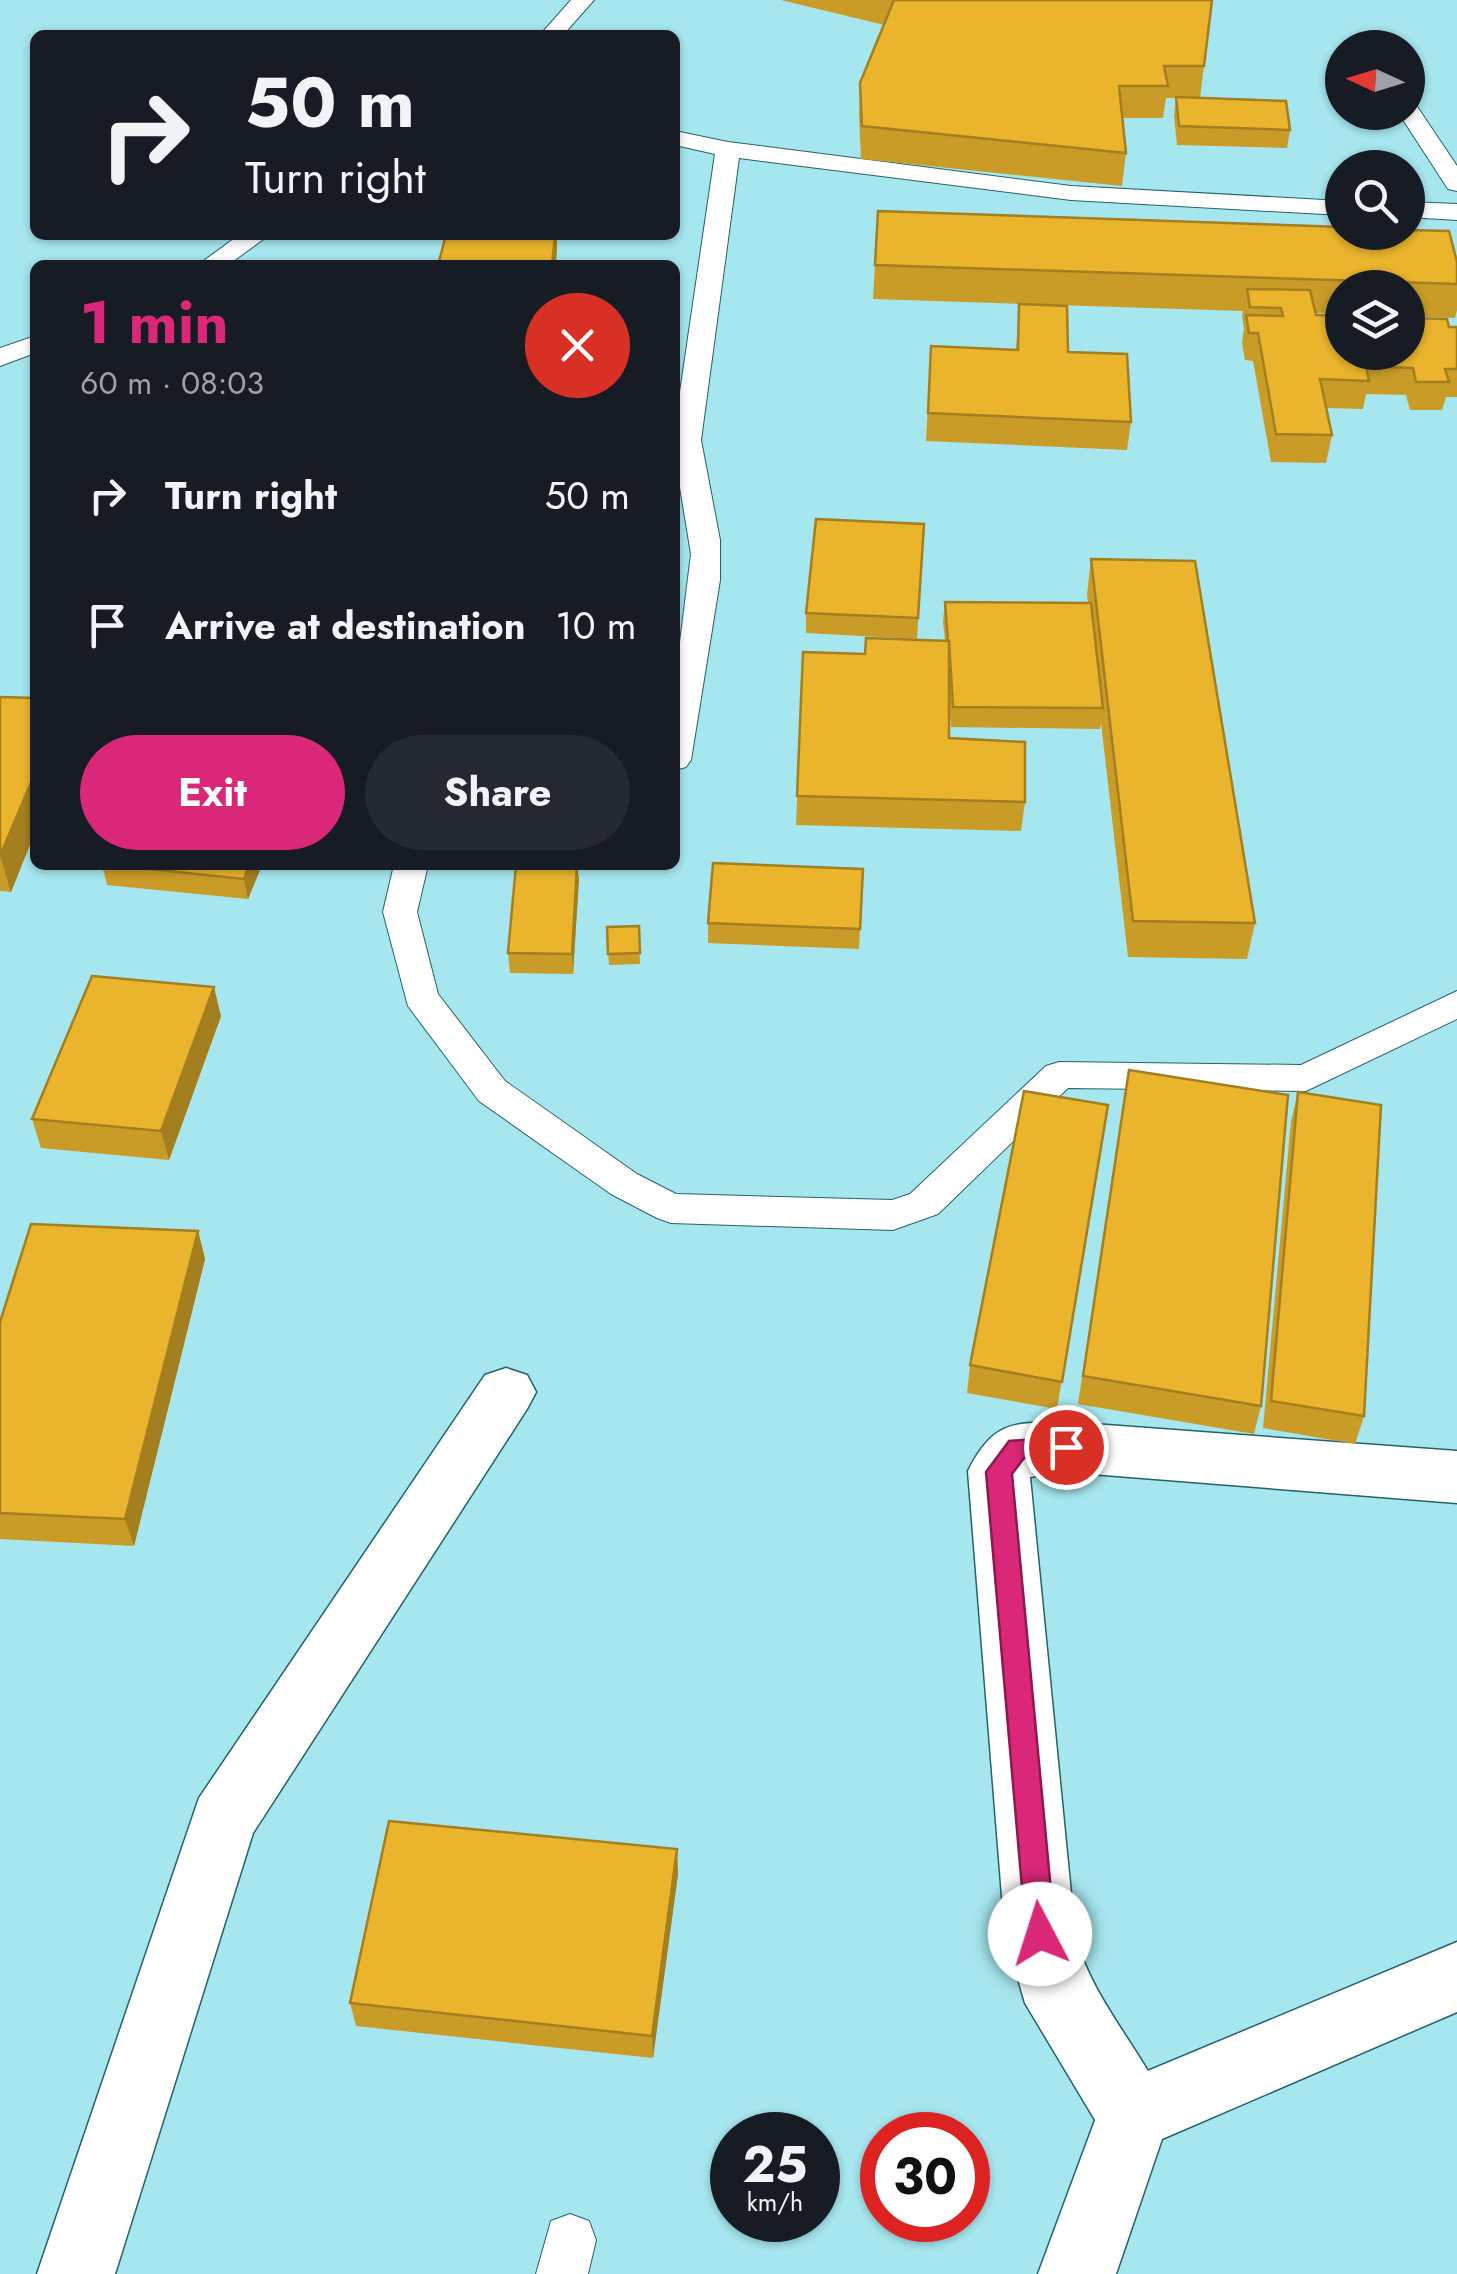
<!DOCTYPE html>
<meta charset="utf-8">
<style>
:root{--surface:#171b24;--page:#242831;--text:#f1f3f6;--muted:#9ea1a6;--accent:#db2777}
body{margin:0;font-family:Jost,sans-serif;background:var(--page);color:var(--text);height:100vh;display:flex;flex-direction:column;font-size:38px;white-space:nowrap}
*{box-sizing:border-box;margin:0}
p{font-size:32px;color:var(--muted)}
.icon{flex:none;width:55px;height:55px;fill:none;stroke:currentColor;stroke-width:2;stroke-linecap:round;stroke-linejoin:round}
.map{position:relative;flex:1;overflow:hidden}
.drawer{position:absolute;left:30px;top:260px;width:650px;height:610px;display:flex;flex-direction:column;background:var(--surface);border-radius:15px;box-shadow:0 2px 8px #0004}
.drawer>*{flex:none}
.banner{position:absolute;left:30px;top:30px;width:650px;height:210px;border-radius:15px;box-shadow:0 2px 8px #0004;background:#171b24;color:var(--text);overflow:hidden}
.needle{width:65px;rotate:274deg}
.tools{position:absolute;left:1325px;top:30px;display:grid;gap:20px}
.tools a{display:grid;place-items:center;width:100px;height:100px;border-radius:50%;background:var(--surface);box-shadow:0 2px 8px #0004;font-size:50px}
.speed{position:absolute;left:710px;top:2112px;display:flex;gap:20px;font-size:50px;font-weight:700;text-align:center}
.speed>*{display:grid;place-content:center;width:130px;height:130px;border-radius:50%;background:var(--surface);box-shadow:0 2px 8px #0004;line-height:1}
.speed small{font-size:25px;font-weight:400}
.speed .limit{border:15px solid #d22;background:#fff;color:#111}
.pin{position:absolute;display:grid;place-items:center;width:85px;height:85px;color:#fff;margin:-42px;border:5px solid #fff;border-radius:50%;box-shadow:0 2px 10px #0007}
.me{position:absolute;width:110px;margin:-55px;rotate:355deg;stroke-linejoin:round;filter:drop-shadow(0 0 8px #0008)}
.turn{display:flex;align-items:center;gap:35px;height:210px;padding:0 50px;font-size:45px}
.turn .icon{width:130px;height:130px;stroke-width:2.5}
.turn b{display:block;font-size:70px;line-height:85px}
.round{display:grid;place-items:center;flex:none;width:105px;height:105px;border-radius:52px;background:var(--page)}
.overview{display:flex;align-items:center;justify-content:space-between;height:170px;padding:0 50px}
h1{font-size:60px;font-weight:700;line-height:75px;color:var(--accent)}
.primary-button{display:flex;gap:20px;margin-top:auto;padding:20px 50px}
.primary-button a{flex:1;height:115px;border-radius:60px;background:var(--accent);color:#fff;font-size:40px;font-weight:700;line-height:115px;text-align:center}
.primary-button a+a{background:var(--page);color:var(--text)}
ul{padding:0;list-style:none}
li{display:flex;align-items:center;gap:30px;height:130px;padding:0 50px}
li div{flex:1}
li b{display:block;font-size:38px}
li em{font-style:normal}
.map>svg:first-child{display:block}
</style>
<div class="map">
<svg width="1457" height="2274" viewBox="0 0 1457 2274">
<rect width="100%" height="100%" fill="#a6e6ee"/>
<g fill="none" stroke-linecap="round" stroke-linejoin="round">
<g stroke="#23636a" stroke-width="2">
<path id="lane" d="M571,0h23l-31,35h-23z
M1408,103l8,2 41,61v25l-9,-2 -50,-77h10z
M675,131l53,11 343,44 271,15v14l-271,-15 -332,-42 -38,282 19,100v40l-29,180 -5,7 -11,3v-88l16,-128 -16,-97v-31l40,-272 -40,-9z
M1408,202l49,2v16l-49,-3z
M239,235h30l-41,30h-30z
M35,336v17l-35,13v-18z
M394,865h34l-11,47 21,82 67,87 132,93 39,20 216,6 18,-6 136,-128 13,-4 242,3 156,-74v28l-151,72 -238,-3 -130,126 -31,11 -14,5 -222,-7 -14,-5 -46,-24 -132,-93 -71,-95 -25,-94z
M570,2214l19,7 7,19 -8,34h-52l15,-53z"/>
</g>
<g stroke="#23636a" stroke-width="3">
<path id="street" d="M506,1368l21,7 9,17 -9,17 -274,424 -138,441h-78l162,-476 286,-423z
M1066,1422l391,29v52l-391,-31 -36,5 45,457c16,66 69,117 95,180l-11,26 -26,11 -26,-11 -82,-137 -20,-69 -37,-463c26,-51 45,-48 98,-49z"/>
</g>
<g stroke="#23636a" stroke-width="3">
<path id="secondary" d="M1457,1942v70l-295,127 -46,135h-78l69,-186z"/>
</g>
<use href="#lane" fill="#fff" fill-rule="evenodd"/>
<use href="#street" fill="#fff" fill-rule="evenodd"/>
<use href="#secondary" fill="#fff" fill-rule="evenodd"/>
</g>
<path fill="#c99c27" d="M781,0h431l-12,98 90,32 -3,18 -110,-3 -3,-29 2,-18h-10l-3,20h-41l4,35 -4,33 -261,-27 -2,-44 1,-32 24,-58z
M878,211l579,51v48l-2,8 -47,-2v-28h-66v26l-27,-1 1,2 141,12v70h-11l-4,13h-32l-4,-15 -40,-1 -3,15 -37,-1 6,27 -6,28 -55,-1 -18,-101 -8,-1 -3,-17 2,-14 -2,-13 1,-5 -370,-12z
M1019,304l49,48 63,70 -4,28 -201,-9 5,-95 85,4z
M924,524l-7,115 -111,-6v-20z
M1091,559l164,364 -8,36 -119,-2 -27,-234 -1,6 -149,-2 -2,-25v36l76,64 -4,29 -225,-6 7,-173 62,2 80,-14 -2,-18 2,-20 143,1 -1,-9z
M0,697l35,1v134l-24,60 -11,-1z
M102,865h160l-14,34 -141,-14z
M579,878l-6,96 -63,-1 -2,-20z
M708,923l152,6 -1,20 -151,-6z
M639,926l1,38 -31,1 -2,-38z
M221,1016l-52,144 -128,-12 -9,-29z
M1298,1092l66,324 -9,28 -92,-16 28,-307z
M1124,1099l137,307 -7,28 -176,-30z
M1108,1105l-51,304 -90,-16 3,-28z
M198,1231l7,28 -71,287 -134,-7v-217z
M677,1849l1,25 -25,184 -297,-32 -6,-23z"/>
<path fill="#a47f20" d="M555,235h2v15l-1,15h-4z
M35,773v59l-24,60 -11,-36z
M249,865h13l-14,34 -4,-20z
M577,865l2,13 -6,96 -1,-20z
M214,987l7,29 -52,144 -8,-29z
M198,1231l7,28 -71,287 -9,-27z
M677,1849l1,25 -25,184 -1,-22z"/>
<path fill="#eab52d" stroke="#a47f20" stroke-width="2.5" d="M894,0h318l-8,66h-40l4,20h-49l7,67 -264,-27 -2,-43z
M1176,97l110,4 4,29 -111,-4z
M878,211l464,16v5h66v-2l41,1 8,31v22l-582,-19z
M446,235h109l-3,30h-114z
M1247,289l63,1 6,25 26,1v36h66v-34l39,1 2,8h8v42h-12l4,13h-33l-3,-14 -47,-2 3,15 -49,-2 12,56 -56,-1 -18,-101h-9l-3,-18 37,1 -2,-8 -31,-1z
M1019,304l48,2 1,46 59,2 4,68 -203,-9 3,-67 87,4z
M816,519l108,5 -6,94 -112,-5z
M1091,559l104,2 60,362 -122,-2z
M945,602l146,1 12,105 -150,-1 -4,-66h-1z
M866,638l83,3v97l76,4v60l-228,-6 6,-144 62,2z
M0,697l35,1v75l-35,83z
M713,863l150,6 -3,60 -152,-6z
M111,865h138l-5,14z
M516,865h61l-5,89 -64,-1z
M639,926l1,27 -32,1 -1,-27z
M92,976l122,11 -53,144 -129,-12z
M1129,1070l159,25 -27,311 -178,-30z
M1024,1091l84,14 -46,277 -92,-17z
M1298,1092l83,13 -17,311 -93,-15z
M31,1224l167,7 -73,288 -125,-6v-191z
M389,1821l288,28 -25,187 -302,-33z"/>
<path fill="#db2777" stroke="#8e194d" stroke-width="2.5" d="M1066,1437l9,3 3,7 -3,8 -51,3 -12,16 43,460 -4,10 -11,4 -10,-4 -4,-10 -40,-462 23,-31z"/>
</svg>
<div class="tools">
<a><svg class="needle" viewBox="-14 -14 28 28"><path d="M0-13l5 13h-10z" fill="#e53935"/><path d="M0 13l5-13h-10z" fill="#9ea1a6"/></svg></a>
<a><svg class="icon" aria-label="search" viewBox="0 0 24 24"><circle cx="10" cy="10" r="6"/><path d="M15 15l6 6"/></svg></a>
<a><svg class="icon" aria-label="layers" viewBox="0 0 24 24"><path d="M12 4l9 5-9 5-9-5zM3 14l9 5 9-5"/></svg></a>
</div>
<div class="speed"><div>25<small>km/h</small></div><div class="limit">30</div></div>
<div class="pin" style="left:1066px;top:1447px;background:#d93025"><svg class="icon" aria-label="arrive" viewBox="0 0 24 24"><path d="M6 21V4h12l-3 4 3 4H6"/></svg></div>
<svg class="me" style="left:1040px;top:1934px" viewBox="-20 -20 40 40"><circle r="19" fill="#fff"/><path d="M0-13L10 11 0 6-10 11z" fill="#db2777"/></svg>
<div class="banner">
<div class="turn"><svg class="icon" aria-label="right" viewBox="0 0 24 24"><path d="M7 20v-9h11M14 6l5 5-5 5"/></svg><div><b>50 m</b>Turn right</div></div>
</div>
<section class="drawer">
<div class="overview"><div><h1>1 min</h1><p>60 m · 08:03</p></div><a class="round" style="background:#d93025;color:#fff"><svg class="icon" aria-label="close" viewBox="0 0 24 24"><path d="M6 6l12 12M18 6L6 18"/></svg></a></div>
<ul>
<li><svg class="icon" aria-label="right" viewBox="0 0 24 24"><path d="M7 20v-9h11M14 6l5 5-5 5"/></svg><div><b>Turn right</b></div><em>50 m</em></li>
<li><svg class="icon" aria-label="arrive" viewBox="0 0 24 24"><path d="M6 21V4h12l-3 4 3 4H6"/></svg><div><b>Arrive at destination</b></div><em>10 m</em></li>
</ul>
<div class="primary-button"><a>Exit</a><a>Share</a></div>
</section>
</div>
